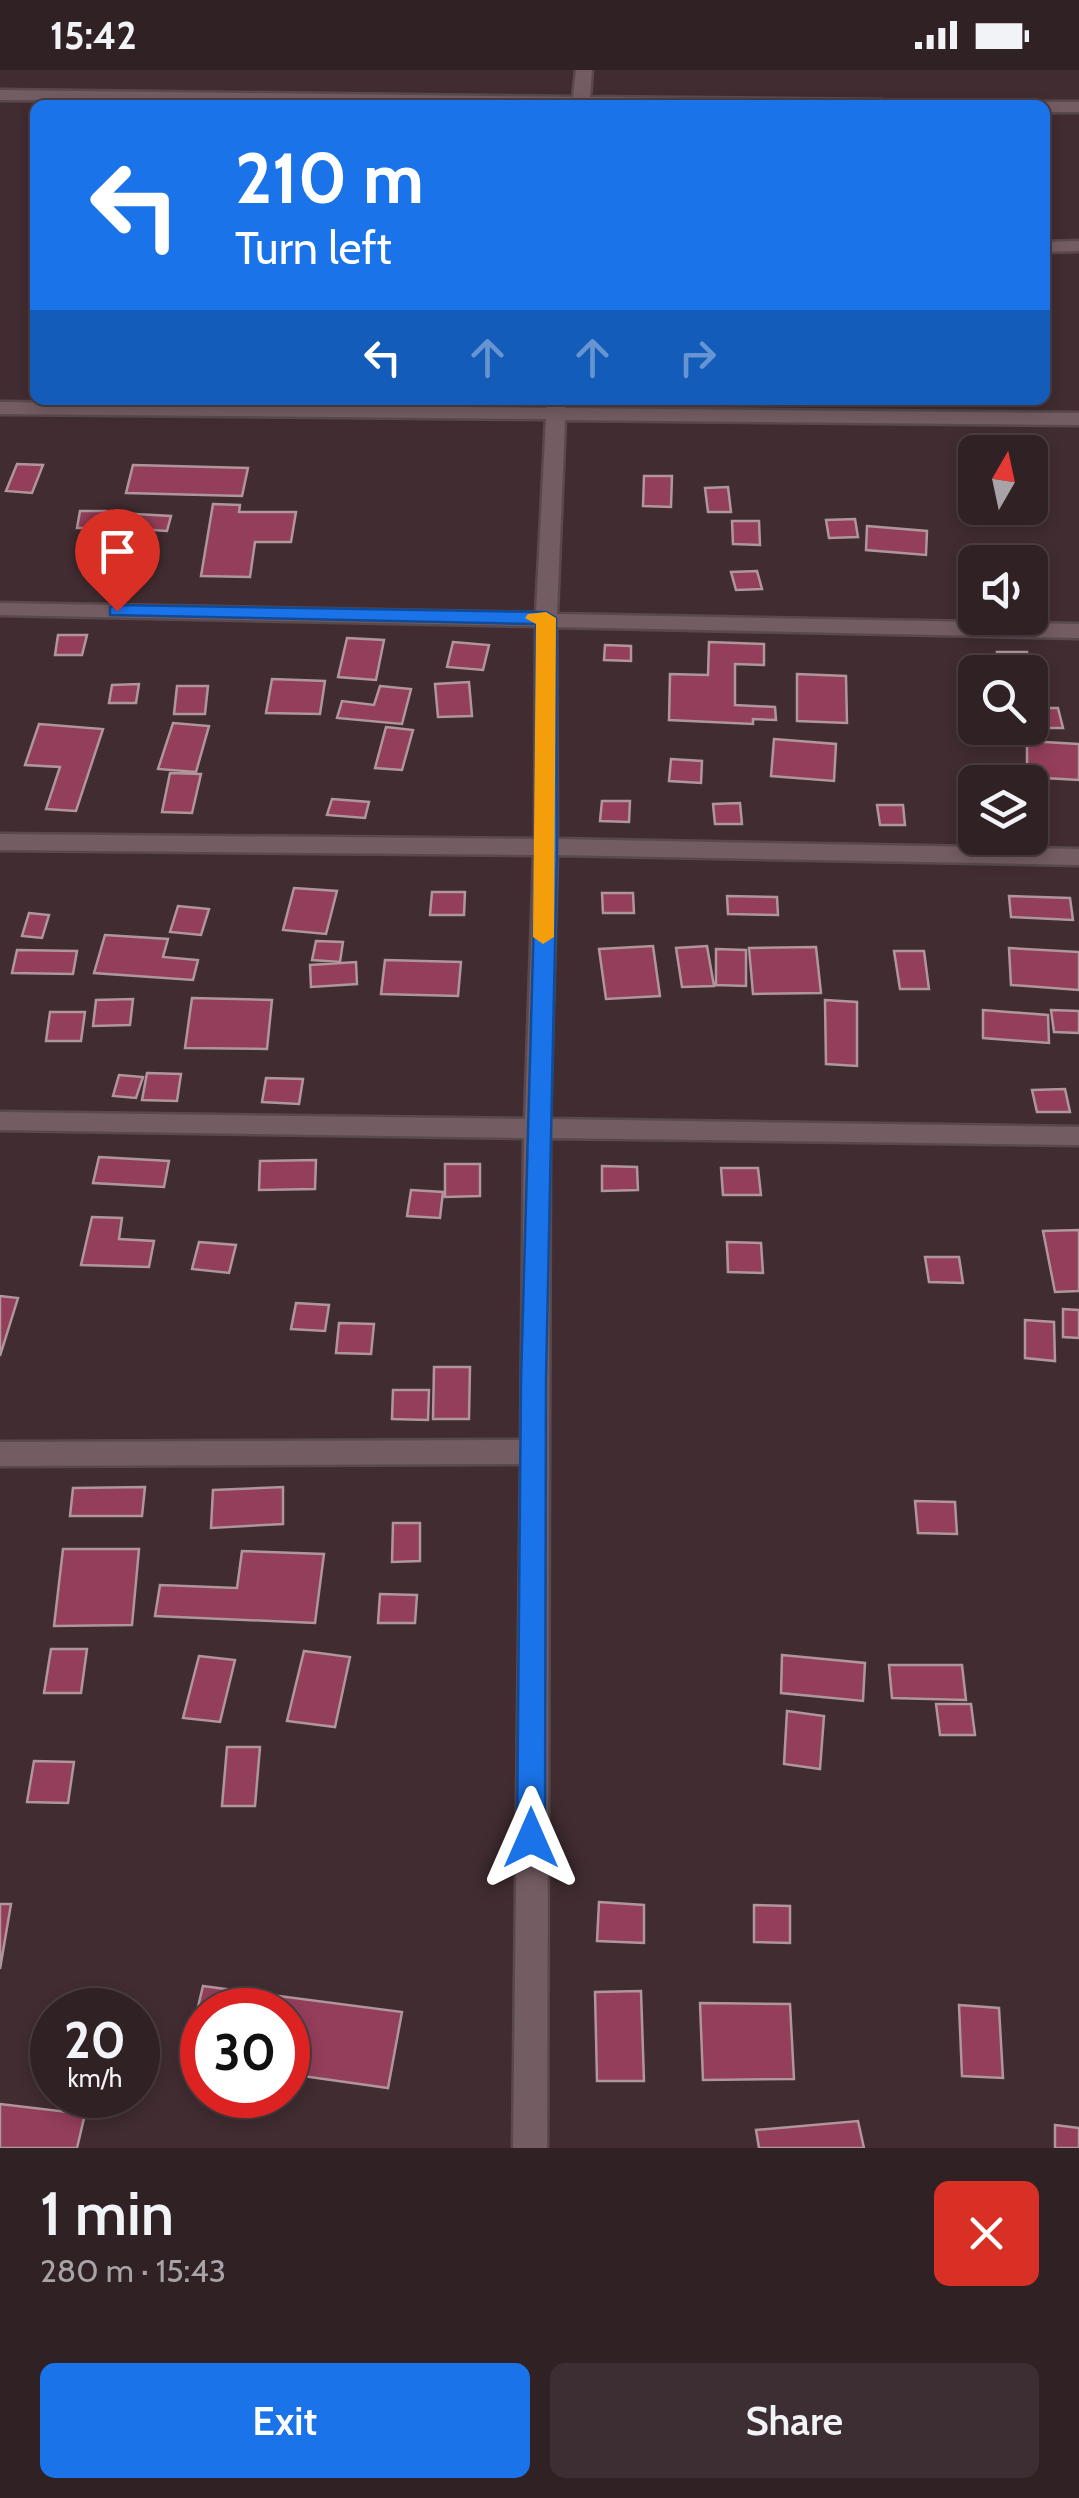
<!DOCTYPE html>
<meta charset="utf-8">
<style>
:root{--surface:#302125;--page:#3c2e32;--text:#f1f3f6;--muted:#a8a3a7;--line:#4b3e42;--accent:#1a73e8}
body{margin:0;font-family:Cabin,sans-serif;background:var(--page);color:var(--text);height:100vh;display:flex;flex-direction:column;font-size:38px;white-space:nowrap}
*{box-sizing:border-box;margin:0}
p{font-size:32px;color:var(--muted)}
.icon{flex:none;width:55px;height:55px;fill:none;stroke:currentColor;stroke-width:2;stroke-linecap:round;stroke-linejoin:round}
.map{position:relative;height:2078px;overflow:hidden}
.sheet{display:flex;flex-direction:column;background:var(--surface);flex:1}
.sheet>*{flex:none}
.banner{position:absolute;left:30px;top:30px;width:1020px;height:305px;border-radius:15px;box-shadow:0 5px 15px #0003,0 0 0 2px var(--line);background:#1a73e8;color:#fff;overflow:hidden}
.needle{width:65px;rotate:9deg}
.controls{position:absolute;left:958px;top:365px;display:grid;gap:20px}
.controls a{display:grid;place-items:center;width:90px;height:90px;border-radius:15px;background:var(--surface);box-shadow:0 5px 15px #0003,0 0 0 2px var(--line);font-size:50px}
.speed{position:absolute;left:30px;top:1918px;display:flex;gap:20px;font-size:50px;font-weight:700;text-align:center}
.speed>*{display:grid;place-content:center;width:130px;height:130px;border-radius:50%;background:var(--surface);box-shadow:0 5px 15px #0003,0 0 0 2px var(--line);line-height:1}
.speed small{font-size:25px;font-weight:400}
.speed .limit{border:15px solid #d22;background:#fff;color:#111}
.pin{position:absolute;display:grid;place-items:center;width:85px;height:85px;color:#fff;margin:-102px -42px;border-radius:50% 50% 50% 0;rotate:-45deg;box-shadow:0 0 10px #0007}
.pin .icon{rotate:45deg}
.me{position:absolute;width:110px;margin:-55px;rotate:0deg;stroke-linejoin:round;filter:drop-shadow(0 0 8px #0008)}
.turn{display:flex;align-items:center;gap:35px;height:210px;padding:0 40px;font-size:45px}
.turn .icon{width:130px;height:130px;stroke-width:2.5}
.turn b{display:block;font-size:70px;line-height:85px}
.lanes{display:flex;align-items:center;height:95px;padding:0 40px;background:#0003;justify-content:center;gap:50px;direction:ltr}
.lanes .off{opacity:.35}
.round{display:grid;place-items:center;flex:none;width:105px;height:105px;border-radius:15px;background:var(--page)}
.summary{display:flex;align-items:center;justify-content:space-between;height:170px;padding:0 40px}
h1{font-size:60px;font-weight:600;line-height:75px}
.action{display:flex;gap:20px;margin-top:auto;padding:20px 40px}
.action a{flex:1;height:115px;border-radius:15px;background:var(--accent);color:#fff;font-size:40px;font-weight:600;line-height:115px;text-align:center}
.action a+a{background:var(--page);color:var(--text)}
.status{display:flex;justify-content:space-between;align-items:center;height:70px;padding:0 50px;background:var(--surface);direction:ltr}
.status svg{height:28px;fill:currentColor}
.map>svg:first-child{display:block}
</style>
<div class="status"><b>15:42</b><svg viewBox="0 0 49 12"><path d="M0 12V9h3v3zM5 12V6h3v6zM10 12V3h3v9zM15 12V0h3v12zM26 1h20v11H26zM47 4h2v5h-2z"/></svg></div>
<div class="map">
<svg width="1079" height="2078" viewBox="0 0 1079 2078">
<rect width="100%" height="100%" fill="#402c31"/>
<path fill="#933e5a" stroke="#af969c" stroke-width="2.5" d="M17,394l26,1 -11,28 -26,-2z
M133,395l115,3 -6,28 -116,-3z
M644,406h28l-1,31 -28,-1z
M728,417l3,25h-23l-3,-24z
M213,434l27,1 -1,7h57l-5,30h-36l-5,35 -49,-1z
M80,441h26l-4,17h-25z
M117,443l54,3 -4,15 -30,-2 -10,28 -26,-2z
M855,449l3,18 -29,1 -3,-18z
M732,451h27l1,24 -27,-1z
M867,456l60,5 -1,24 -60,-5z
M757,501l5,18 -26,1 -5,-18z
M58,565h29l-5,20h-27z
M347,568l37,2 -8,40 -38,-3z
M453,572l36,3 -6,25 -36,-3z
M709,572l55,2v21l-29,-1v41l40,2 1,13 -23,-1v5l-84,-4 1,-46 38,1z
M605,575l26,1v15l-27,-1z
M997,582h30l2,16 -31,-1z
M797,604l49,2 1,47 -50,-2z
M272,609l53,2 -5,33 -54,-1z
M469,612l3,34 -34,1 -3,-33z
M139,614l-3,19h-27l3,-18z
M177,616h31l-3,28h-31z
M380,616l31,3 -9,35 -65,-6 5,-17 32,4z
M1033,638h25l5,20h-26z
M173,653l36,3 -13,46 -38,-3z
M39,654l64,5 -27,82 -30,-2 14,-42 -35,-2z
M386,657l27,3 -11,40 -27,-2z
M774,669l62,5 -2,37 -63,-5z
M1027,671l52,3v36l-52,-3z
M671,689l31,2 -1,22 -32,-2z
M170,703l31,1 -9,39 -30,-1z
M332,729l37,3 -4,16 -38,-3z
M602,731h28l-1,21 -29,-1z
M740,733l2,21h-27l-2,-20z
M877,735h26l2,20h-25z
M294,818l43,3 -11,43 -43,-4z
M432,822h33l-1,23h-34z
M602,823h31l1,20h-31z
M727,826l50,1 1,18 -50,-1z
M1009,826l61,2 3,22 -62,-3z
M178,836l31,3 -8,26 -31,-3z
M29,843l20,2 -7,23 -20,-2z
M105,865l63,4 -5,18 35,3 -5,20 -99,-7z
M316,871l27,1 -3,20 -28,-2z
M653,876l7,50 -54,3 -7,-50z
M707,876l7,40 -32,1 -6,-39z
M816,877l5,46 -68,1 -4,-46z
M1009,878l70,4v38l-68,-5z
M716,879l30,1v36l-30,-1z
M17,880l60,1 -4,23 -61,-1z
M894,881h30l5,38h-29z
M385,890l76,2 -3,34 -77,-2z
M356,892l1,22 -46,3 -1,-22z
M192,928l80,2 -5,49 -82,-1z
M133,929l-3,26 -37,1 3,-26z
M825,930l32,2v64l-31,-2z
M983,940l65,5 1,28 -66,-5z
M1051,940l28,1v22l-25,-1z
M50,942h35l-4,29h-35z
M147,1003l34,1 -4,27 -35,-1z
M119,1005l24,2 -7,21 -23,-2z
M266,1008l37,1 -4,25 -37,-2z
M1065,1019l5,23h-33l-5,-22z
M99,1087l70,4 -5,26 -71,-4z
M316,1090l-1,29 -56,1 1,-29z
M445,1094h35v32l-35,1z
M602,1096l35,1 1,23 -36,1z
M721,1098h37l3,27h-38z
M411,1120l32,2 -3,26 -33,-2z
M92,1147l30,1 -3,21 35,2 -5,26 -68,-2z
M1079,1160v61l-24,1 -12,-61z
M199,1172l37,3 -7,28 -37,-4z
M727,1172l34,1 2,30 -35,-1z
M925,1187h34l4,26 -34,-1z
M0,1226l18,2 -18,58z
M296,1233l33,2 -4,26 -34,-2z
M1063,1239l16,1v28l-16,-1z
M1025,1250l29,2 1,39 -30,-3z
M339,1253l35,1 -3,30 -35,-1z
M434,1297h36l-1,52h-36z
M393,1320h36l-1,30 -36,-1z
M145,1417l-3,29h-72l3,-28z
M283,1417v37l-72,4 2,-38z
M915,1431l40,1 2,32 -39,-1z
M393,1453h27v38l-28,1z
M63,1479h76l-7,76 -78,1z
M242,1481l82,3 -9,69 -160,-7 5,-31 77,3z
M380,1524l37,1 -2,28h-37z
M51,1579h36l-6,44h-37z
M304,1581l46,6 -15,70 -48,-6z
M782,1585l83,8 -2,38 -82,-8z
M199,1586l36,4 -15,62 -37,-4z
M889,1595h73l4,35 -74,-2z
M936,1634h35l4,31h-35z
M787,1641l37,5 -4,53 -36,-5z
M227,1677h33l-5,59h-33z
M34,1691l40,1 -6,41 -41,-1z
M599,1832l45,3v38l-47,-2z
M0,1834h11l-11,65z
M754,1835l36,1v37l-36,-1z
M203,1916l199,26 -14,76 -100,-14v-64h-86v53l-17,-2z
M641,1921l3,90h-47l-2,-89z
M700,1933l90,1 4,75 -91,1z
M959,1935l40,3 4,70 -41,-2z
M0,2034l85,10 -8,34h-77z
M858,2051l6,27h-105l-3,-18z
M1055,2055l24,3v20h-24z"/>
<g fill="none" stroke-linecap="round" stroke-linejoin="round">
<g stroke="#59494d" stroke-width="5">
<path id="street" d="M576,0h16l-2,27 292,3 8,5 -890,-5v-10l573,7z
M1045,32h34v10h-34v-7h-7z
M1079,171v10l-34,1v-10z
M546,330h20l-1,8 514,5v12l-514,-5 -8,194 522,10v14l-523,-11 1,212 522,10v16l-522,-10 -7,264 529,8v18l-529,-7 -3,1010h-34l8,-684 -521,2v-24l521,-2 3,-302 -524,-8v-18l525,7 9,-264 -534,-5v-16l535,5 1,-213 -536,-11v-12l536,10 10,-194 -546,-5v-12l546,6z"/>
</g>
<use href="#street" fill="#745d62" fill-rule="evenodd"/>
</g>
<path fill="#1a73e8" stroke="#114b97" stroke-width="2.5" d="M117,535l429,7 10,6 1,228 -11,534 -1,458 -4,10 -10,4 -10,-4 -4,-10 4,-458 15,-534v-222l-426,-9v-8z"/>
<path fill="#f59e0b" d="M546,542l10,6 -2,319 -11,7 -10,-7 3,-313 -11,-6 3,-4z"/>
</svg>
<div class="controls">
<a><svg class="needle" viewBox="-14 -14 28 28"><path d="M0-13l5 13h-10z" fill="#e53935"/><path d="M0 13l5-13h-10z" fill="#a8a3a7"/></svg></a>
<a><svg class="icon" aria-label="sound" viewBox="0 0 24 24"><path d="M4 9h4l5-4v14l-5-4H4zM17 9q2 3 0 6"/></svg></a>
<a><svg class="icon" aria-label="search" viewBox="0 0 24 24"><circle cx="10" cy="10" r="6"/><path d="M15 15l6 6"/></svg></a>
<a><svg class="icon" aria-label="layers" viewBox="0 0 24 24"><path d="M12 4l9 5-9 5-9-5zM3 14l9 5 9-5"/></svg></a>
</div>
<div class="speed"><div>20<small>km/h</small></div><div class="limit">30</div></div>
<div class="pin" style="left:117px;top:541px;background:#d93025"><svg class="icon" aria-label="arrive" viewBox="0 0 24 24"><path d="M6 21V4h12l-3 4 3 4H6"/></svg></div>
<svg class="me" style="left:531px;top:1768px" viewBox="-20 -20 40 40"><path d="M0-17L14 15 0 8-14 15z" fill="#1a73e8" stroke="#fff" stroke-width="4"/></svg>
<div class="banner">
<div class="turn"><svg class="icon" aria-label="left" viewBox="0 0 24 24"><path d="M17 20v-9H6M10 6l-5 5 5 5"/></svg><div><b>210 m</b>Turn left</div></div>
<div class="lanes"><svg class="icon" aria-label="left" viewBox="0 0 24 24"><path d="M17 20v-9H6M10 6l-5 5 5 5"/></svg><svg class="icon off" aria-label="ahead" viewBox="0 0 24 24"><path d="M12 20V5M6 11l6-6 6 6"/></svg><svg class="icon off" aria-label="ahead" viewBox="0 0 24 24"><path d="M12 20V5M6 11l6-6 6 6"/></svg><svg class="icon off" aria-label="right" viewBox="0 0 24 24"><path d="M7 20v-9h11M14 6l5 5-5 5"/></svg></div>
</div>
</div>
<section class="sheet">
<div class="summary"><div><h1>1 min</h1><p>280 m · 15:43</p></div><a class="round" style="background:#d93025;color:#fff"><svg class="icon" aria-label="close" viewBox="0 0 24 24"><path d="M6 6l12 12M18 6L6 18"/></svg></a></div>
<div class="action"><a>Exit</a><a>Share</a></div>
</section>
